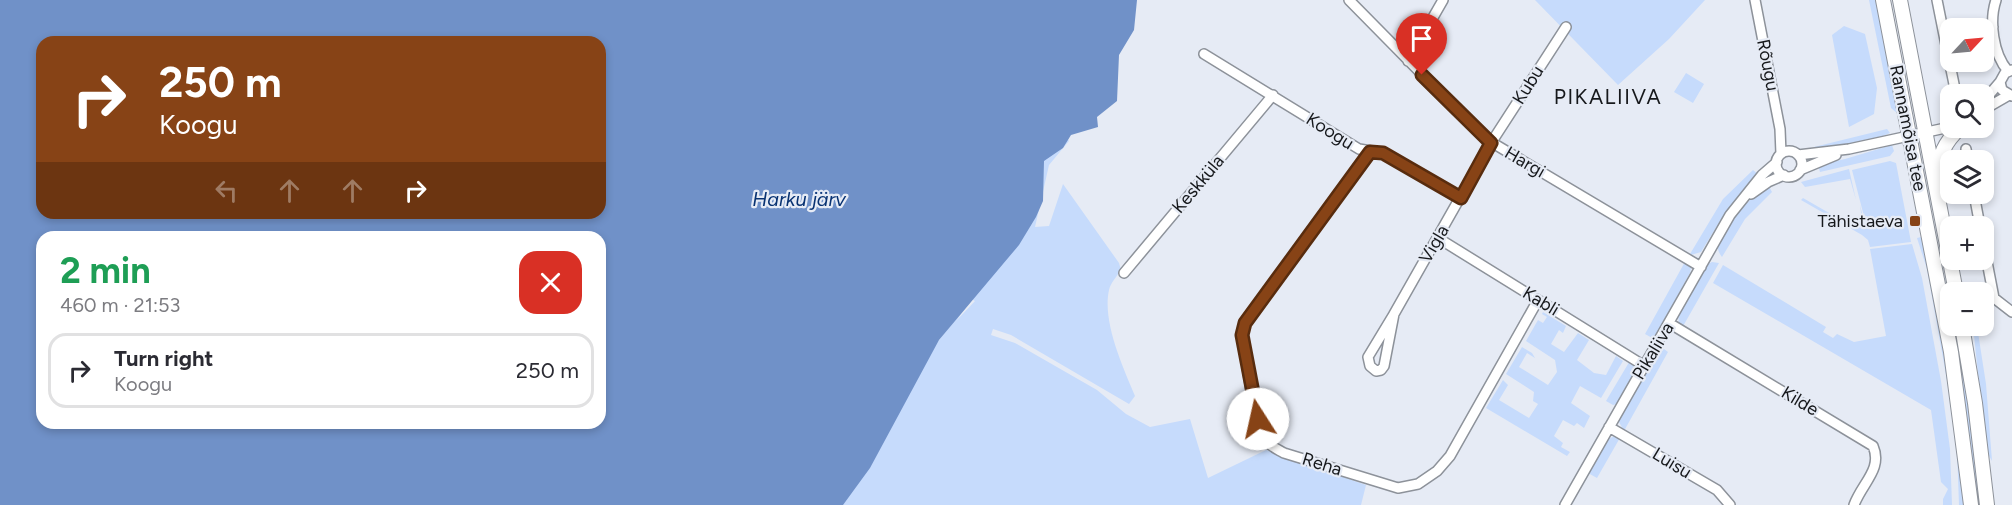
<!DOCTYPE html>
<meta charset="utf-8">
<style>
:root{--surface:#fff;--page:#f7f7f7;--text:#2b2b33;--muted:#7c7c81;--line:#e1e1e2}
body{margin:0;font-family:Figtree,sans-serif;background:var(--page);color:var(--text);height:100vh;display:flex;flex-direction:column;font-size:22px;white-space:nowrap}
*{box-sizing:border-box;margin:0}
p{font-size:20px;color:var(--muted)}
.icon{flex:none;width:33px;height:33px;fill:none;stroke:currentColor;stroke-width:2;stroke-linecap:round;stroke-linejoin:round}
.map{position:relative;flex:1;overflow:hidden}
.side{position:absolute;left:36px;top:231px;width:570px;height:198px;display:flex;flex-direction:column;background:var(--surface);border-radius:18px;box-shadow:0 3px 9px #0003}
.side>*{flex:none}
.hud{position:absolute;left:36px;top:36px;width:570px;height:183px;border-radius:18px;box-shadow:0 3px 9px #0003;background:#874316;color:#fff;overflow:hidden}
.needle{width:39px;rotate:64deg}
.tools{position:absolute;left:1940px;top:18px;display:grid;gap:12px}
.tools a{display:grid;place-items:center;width:54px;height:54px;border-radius:12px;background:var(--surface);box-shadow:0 3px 9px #0003;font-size:30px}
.pin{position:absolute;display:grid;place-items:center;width:51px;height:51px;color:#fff;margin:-62px -26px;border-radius:50% 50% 50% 0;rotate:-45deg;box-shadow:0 0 6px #0007}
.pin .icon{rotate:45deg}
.me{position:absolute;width:66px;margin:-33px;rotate:350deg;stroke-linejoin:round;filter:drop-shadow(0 0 4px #0008)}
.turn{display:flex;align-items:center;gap:21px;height:126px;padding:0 24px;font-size:27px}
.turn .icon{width:78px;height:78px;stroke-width:2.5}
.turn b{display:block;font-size:42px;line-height:51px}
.lanes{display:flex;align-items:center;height:57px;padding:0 24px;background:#0003;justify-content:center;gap:30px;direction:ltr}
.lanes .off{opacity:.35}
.round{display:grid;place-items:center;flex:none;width:63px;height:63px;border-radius:18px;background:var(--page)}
.overview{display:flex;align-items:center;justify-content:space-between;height:102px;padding:0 24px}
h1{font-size:36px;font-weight:700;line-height:45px;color:#1e9e55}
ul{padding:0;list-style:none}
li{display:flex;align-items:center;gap:18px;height:75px;margin:0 12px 9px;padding:0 12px;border:3px solid var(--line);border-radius:18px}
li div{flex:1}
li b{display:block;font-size:22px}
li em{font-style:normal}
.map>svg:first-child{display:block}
</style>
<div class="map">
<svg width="2012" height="505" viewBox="0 0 2012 505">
<rect width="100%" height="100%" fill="#e6ebf5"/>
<path fill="#c6dbfc" d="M1535,0h170l-36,39 -51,46z
M1869,0h8l22,112 -2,1 -6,-5z
M1844,26l21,8 12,54 -3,26 -25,13 -17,-92z
M1686,73l18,11 -11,19 -19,-11z
M1887,129l3,4 -7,3 -68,15 -1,-4z
M1065,135l4,6 -20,24 -14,62 14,-1 14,-42 56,79 2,7c-4,6 -11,14 -12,20 -7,32 14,77 26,106l-6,8 -118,-69 -18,-6 -2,6 24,8 82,47 29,24 24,13 40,-8 18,59 58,-28 100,35 -5,20h-545l58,-85 95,-117 -13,18 19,-20 -9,-5 43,-108z
M1892,145l2,6 -4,5 -70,16 -2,-7 27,-6z
M1890,161l6,2 15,79 -41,5 -2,-7 -6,-5 -61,-35 2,-2 47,27 12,-3 -2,-18 5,24h2l-15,-58z
M1849,169l7,31 -6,-21 -45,8 -4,-5z
M1753,170l6,5 -34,38 -24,39 -10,3 -1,-1 33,-55z
M1768,185l4,7 -27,27 -23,38c-3,-4 -5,-8 -4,-13 5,-18 35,-49 50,-59z
M1921,237l7,20 17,97 20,151h-6l-2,-56 -9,-63 -21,-117 -10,-31z
M1912,244l10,34 19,103 9,68 2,56h-9v-6l5,-10 -7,-7 -10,-72 -218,-127 10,-18 103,62 -3,5 10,6 4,-4 17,8 32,-6 -16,-87z
M1686,260l5,8 -1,5 -36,66 -9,-5z
M1712,262l7,1 -37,65 -3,-5 -1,-8 28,-50z
M1543,312l23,14 -3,7 -4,-3 -8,14 13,8 14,-19 11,7 -12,20 17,13 12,2 10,-19 7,5 -22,37 -21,-12 -9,17 19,13 -6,12 -7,-5 -3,3 -11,-6 -9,16 9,7 -2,4 9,5 -3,4 -81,-48 17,-28 5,5 -9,15 30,18 9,-14 -5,-3 1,-9 -28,-18 16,-27 10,6 3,5 -8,-5 -8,14 29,18 9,-13 -2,-12 -29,-19 12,-21 5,3 4,-6 -5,-3z
M1951,326h6l13,77 12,102h-3z
M1973,326h4l9,58 6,77 -4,-7 -3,-14z
M1660,346l8,6 -44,79 -5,-9 1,-6z
M1631,359l5,8 -2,6 -17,31 -4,1 -7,-4z
M1616,435l5,1 -24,42 -9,-5 19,-33z"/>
<path fill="#7091c8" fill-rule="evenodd" d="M0,0h1137l-3,30 -15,25 -2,46 -20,16 1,10 -27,8 -8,13 -19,13 -1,40 -7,16 -17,28 -80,95 -69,128 -27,37h-843zM42,42h558v171h-558zM42,237h558v186h-558z"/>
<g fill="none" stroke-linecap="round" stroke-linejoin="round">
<g stroke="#8d929a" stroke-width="12">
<path id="minor" d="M1349,0l137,139 215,128
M1755,0l25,129 1,25
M1937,0l7,35
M1996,0c-7,21 -3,54 12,71
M1978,28l15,-1
M1950,34l-6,1 12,59
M1204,54l155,95 24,4 78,45
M1408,61l35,-61
M2012,70l-7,3 -5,9 2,8 10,6
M1983,102l17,-20
M1983,110l26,-15
M1966,149l2,11
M1776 164a13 13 0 1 1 26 0a13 13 0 1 1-26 0Z
M1370,152l-125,171 -3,12c5,27 11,82 23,104 4,7 12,10 19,14l114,35 20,-4 19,-13 13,-15 88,-156
M1798,155l51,-6 101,-22
M1800,170l36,-15
M1751,194l17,-12 16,-7
M1974,194l6,32
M1438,238l205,127
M1983,241l11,57 18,14
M1124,273l149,-178
M1394,314l-26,43 2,9 6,5 5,-1 3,-4 10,-52 97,-171 75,-116
M1669,323l204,123c10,23 -11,37 -19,59
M1609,427l108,63 13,15
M1565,505l165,-290 32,-40 15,-13"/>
</g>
<g stroke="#8d929a" stroke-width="16">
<path id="secondary" d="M1883,0l68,352 20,153
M1900,0l56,292
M1941,177c-4,-21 4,-35 19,-49
M1962,326l13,77 12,102"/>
</g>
<use href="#minor" stroke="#fff" stroke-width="9"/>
<use href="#secondary" stroke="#fff" stroke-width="14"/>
</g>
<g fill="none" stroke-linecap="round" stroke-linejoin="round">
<g stroke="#582c0e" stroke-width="15">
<path id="route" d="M1258,419l-16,-84 3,-12 125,-171 13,1 78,45 30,-55 -69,-68"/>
</g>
<use href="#route" stroke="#874316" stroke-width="10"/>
</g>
<rect fill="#874316" stroke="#e6ebf5" stroke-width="2" x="1909" y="215" width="12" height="12" rx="3"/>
<g text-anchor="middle" stroke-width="4.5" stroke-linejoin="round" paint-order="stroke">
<g font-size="18" fill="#16181b" stroke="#e6ebf5">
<text transform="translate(1768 65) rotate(79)" y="6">Rõugu</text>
<text transform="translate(1528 85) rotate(-58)" y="6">Kubu</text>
<text transform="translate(1908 128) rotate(79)" y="6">Rannamõisa tee</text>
<text transform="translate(1330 131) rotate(32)" y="6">Koogu</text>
<text transform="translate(1525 162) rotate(30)" y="6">Hargi</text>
<text transform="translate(1198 184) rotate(-50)" y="6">Keskküla</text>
<text transform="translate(1434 244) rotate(-60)" y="6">Vigla</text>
<text transform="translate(1541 301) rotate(31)" y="6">Kabli</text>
<text transform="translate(1653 351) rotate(-59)" y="6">Pikaliiva</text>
<text transform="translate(1800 401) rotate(31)" y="6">Kilde</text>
<text transform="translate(1672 463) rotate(31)" y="6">Luisu</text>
<text transform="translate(1322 464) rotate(17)" y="6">Reha</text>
</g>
<g font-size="18" fill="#16181b" stroke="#e6ebf5" text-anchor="end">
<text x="1903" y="227">Tähistaeva</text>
</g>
<g font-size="20" font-style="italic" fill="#083272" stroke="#e6ebf5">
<text x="799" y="206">Harku järv</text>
</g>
<g font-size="21" letter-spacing="1.5" fill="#16181b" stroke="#e6ebf5">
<text x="1608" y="104">PIKALIIVA</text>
</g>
</g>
</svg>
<div class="tools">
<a><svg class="needle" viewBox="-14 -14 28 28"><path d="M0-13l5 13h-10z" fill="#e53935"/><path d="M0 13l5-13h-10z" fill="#7c7c81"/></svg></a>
<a><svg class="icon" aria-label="search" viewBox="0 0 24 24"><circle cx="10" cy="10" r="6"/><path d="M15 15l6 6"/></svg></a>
<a><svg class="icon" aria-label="layers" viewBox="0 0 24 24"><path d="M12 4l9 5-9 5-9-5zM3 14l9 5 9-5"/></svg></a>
<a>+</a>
<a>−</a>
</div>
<div class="pin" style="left:1422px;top:75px;background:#d93025"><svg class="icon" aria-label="arrive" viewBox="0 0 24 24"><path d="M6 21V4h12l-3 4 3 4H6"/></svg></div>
<svg class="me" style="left:1258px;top:419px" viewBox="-20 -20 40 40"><circle r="19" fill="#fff"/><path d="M0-13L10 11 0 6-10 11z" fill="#874316"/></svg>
<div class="hud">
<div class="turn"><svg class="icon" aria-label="right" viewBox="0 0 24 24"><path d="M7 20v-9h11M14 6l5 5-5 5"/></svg><div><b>250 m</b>Koogu</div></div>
<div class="lanes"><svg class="icon off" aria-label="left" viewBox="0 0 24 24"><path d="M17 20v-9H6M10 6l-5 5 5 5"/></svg><svg class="icon off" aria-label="ahead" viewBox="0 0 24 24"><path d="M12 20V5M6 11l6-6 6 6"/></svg><svg class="icon off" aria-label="ahead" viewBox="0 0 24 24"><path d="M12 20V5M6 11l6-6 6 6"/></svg><svg class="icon" aria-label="right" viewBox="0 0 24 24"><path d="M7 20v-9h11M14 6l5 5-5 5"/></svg></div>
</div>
<section class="side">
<div class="overview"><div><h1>2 min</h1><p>460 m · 21:53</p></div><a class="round" style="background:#d93025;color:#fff"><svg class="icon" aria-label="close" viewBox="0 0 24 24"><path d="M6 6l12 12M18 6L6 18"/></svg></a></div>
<ul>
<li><svg class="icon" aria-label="right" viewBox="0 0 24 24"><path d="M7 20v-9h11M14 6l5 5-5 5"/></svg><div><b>Turn right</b><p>Koogu</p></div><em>250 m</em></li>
</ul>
</section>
</div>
